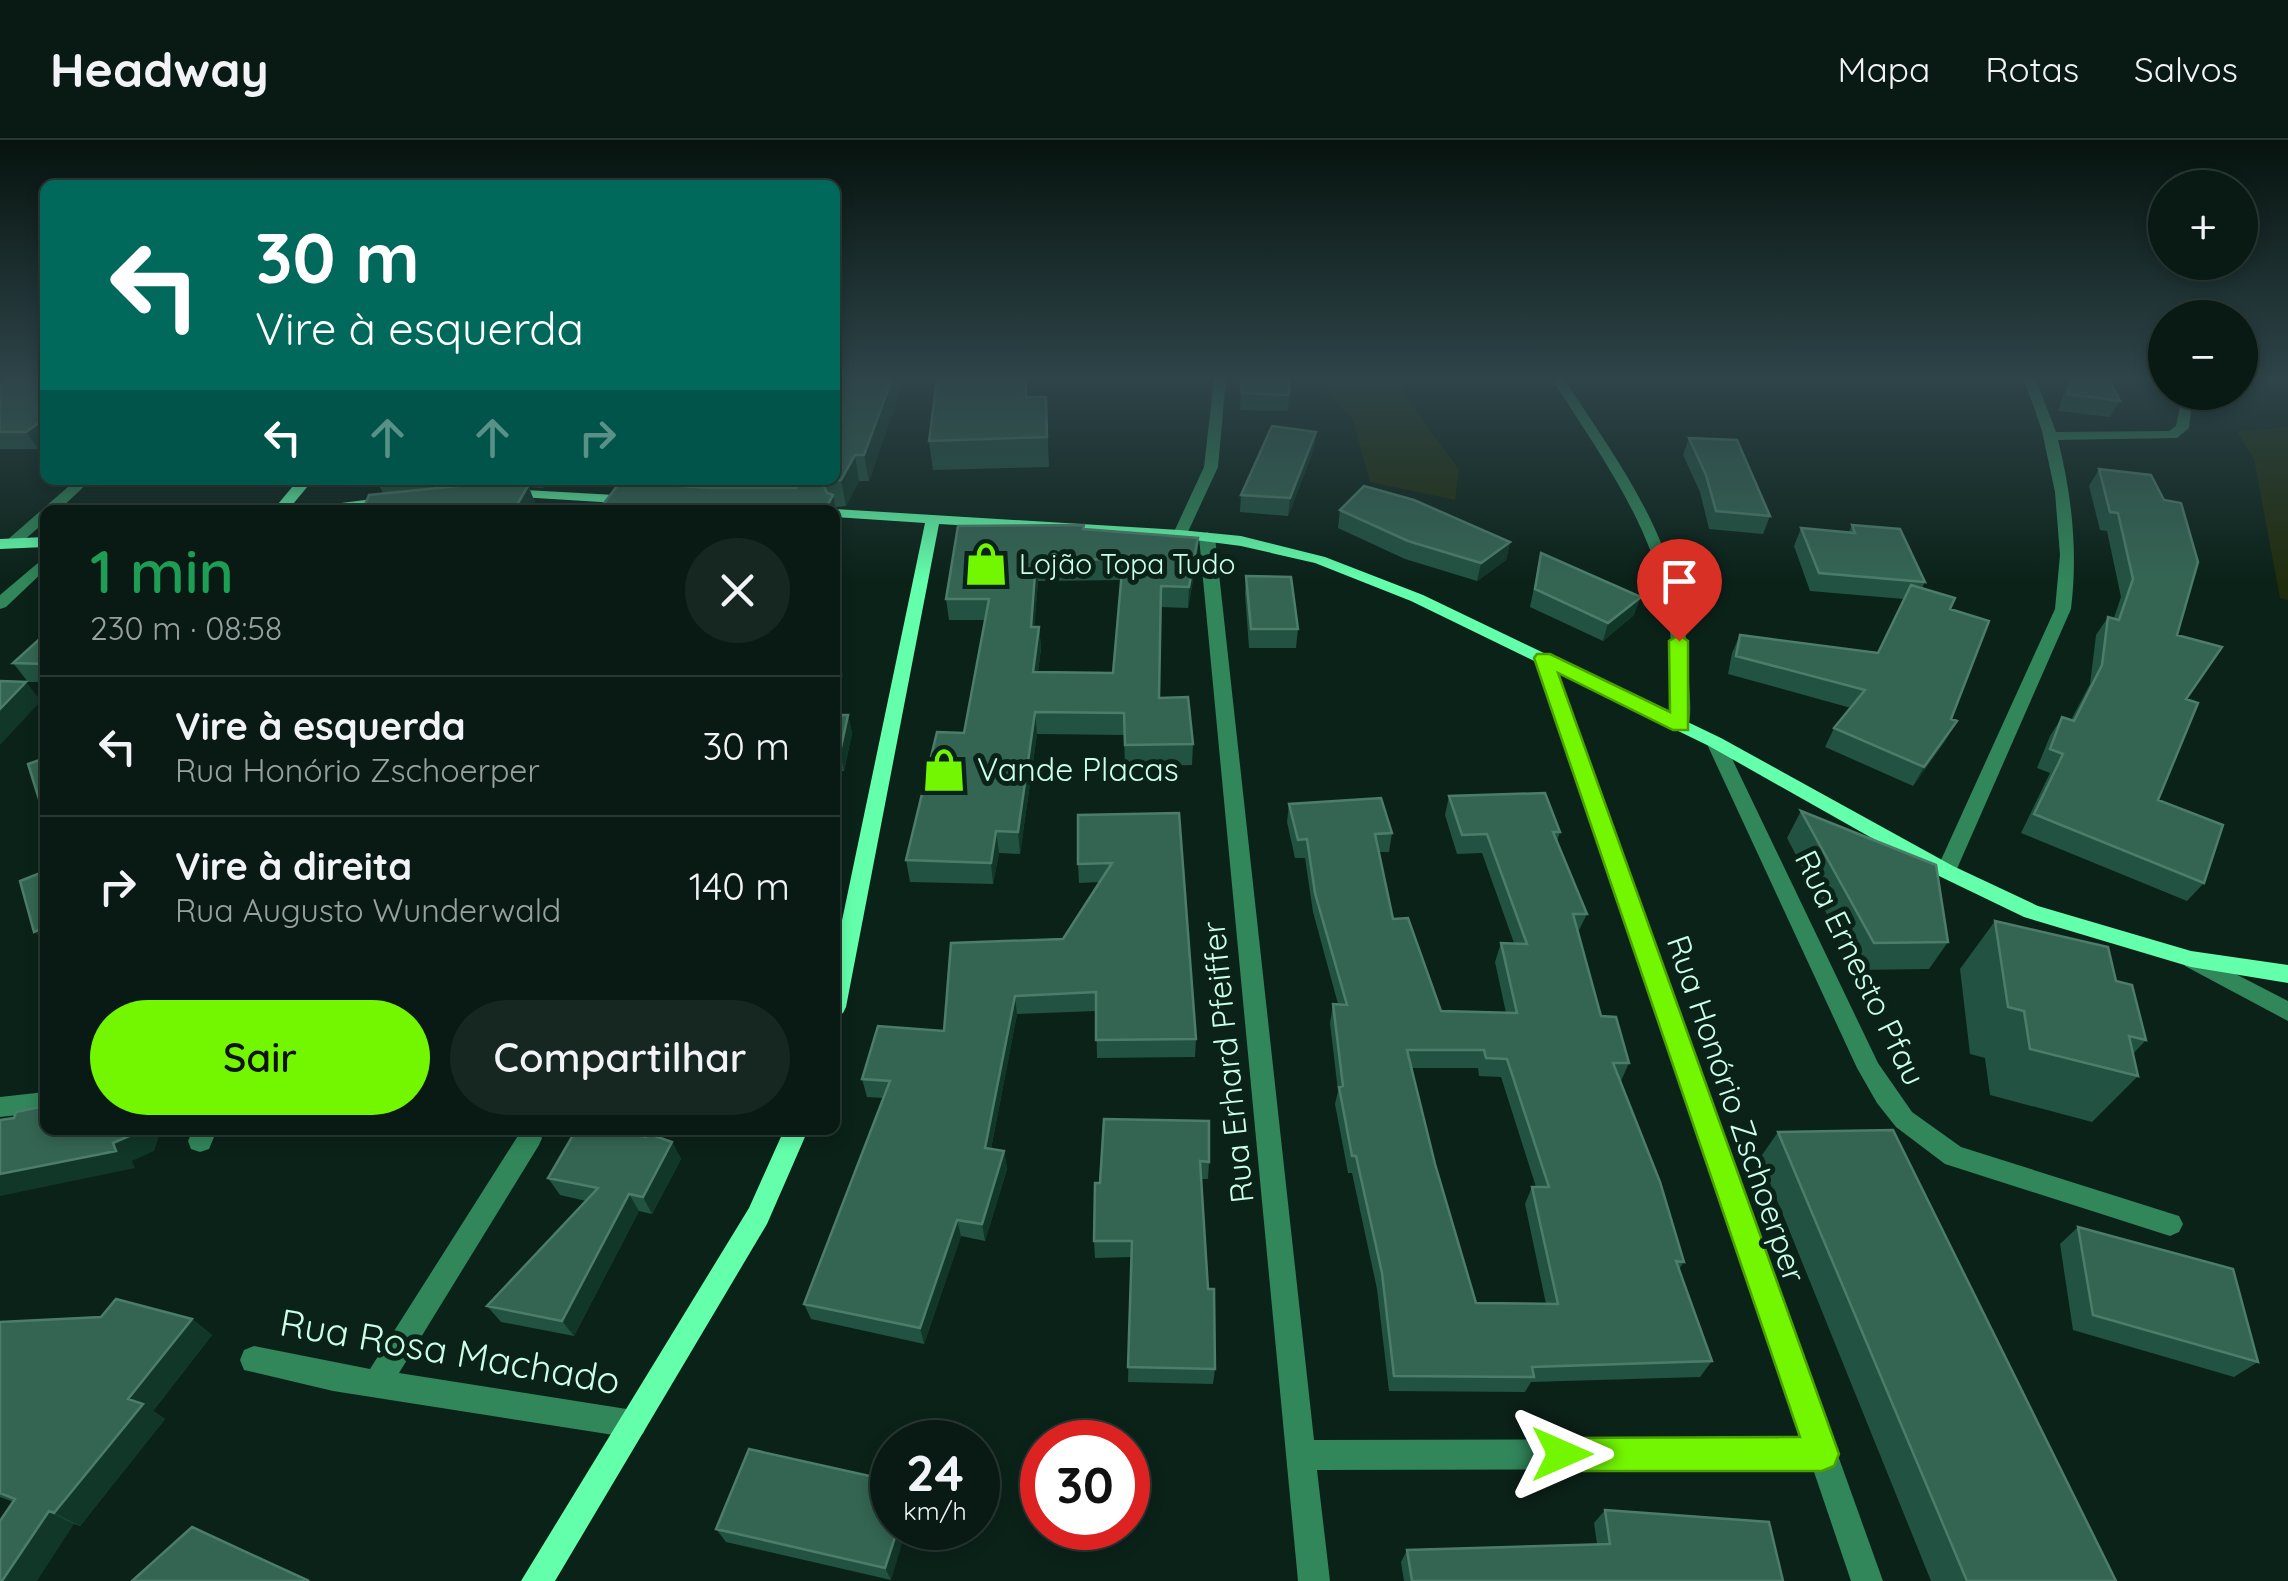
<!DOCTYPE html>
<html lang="pt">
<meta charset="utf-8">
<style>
:root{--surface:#081a13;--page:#162721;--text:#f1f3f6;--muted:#98a1a0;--line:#293833;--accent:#72f700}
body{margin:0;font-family:Quicksand,sans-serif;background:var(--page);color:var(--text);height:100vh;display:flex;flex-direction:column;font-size:38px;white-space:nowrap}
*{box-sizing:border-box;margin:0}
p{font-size:32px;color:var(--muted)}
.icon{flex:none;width:55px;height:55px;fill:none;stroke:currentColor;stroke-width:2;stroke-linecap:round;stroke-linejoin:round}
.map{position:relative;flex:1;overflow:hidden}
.details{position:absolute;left:40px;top:365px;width:800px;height:630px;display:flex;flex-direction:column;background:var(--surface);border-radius:15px;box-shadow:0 5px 15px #0003,0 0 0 2px var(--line)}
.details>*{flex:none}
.top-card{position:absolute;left:40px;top:40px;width:800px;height:305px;border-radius:15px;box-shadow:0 5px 15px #0003,0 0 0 2px var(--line);background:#00695c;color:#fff;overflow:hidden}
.fabs{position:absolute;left:2148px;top:30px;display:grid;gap:20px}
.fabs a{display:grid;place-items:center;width:110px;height:110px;border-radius:50%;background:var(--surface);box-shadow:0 5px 15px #0003,0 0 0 2px var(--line);font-size:50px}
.speed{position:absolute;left:870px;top:1280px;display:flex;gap:20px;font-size:50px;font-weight:700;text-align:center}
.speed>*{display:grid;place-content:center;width:130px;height:130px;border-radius:50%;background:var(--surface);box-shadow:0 5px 15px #0003,0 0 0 2px var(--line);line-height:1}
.speed small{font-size:25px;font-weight:400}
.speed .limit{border:15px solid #d22;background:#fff;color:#111}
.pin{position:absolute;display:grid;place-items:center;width:85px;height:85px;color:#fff;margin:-102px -42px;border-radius:50% 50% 50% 0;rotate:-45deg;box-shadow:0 0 10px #0007}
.pin .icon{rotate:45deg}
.me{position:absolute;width:110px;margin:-55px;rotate:90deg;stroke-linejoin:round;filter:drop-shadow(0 0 8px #0008)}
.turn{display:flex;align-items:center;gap:35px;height:210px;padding:0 50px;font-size:45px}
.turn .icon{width:130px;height:130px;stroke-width:2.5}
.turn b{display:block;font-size:70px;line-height:85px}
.lanes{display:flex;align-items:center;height:95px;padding:0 50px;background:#0003;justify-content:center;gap:50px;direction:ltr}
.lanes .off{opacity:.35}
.round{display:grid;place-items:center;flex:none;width:105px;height:105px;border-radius:52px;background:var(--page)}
.headline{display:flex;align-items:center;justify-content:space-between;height:170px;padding:0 50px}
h1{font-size:60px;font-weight:600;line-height:75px;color:#1e9e55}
.primary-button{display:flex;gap:20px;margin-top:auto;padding:20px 50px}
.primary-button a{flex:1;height:115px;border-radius:60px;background:var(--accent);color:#111;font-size:40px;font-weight:600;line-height:115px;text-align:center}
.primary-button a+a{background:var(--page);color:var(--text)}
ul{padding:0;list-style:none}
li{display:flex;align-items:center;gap:30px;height:140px;padding:0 50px;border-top:2px solid var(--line)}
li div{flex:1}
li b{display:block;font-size:38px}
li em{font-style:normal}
header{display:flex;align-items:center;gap:60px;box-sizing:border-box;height:140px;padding:0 50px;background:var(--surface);border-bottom:2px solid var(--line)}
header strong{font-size:48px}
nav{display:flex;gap:55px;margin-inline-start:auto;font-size:35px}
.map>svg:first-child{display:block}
</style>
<header>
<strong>Headway</strong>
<nav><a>Mapa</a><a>Rotas</a><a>Salvos</a></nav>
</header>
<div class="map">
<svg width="2288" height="1441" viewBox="0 0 2288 1441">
<rect width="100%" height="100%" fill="#0b2219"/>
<path fill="#202d0d" d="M1313,239h90l1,15 55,76 -4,30 -85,-18 -17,-62z
M2288,287v173l-8,-2 -26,-139 -17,-27z"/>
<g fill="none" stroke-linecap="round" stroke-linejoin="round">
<path fill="#31865a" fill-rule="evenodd" d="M1214,239h12l-8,88 -31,67 -7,4 -7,-4 31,-67z"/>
<path fill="#31865a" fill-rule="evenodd" d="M1552,239h12c66,100 122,173 125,298 0,17 4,38 -2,53h-12l-3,-4c0,-41 2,-82 -6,-123 -17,-83 -69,-153 -114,-224z
M2024,239h12l20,53 113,-1 7,-5 5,-25 11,3 -3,24 -12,10 -119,2c14,56 20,112 13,169l-115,262 -10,7 -10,-7 119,-262 5,-54 -5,-63 -13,-61z
M76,340h15l-32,30h-14v12l-29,25h-10v-6z
M1207,392l8,5 99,903 489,-1 -267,-781 8,-5 8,5 331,923h-32l-38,-112 -496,1 13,111h-32l-99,-1044z
M45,417v13l-39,37 -6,2v-14z
M1715,596l9,6 154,321 34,49 49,35 218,69 4,8 -4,8 -9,4 -225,-72 -49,-37 -19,-24 -20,-35 -151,-326z
M2193,812l95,49v20l-103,-55 -3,-6 3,-6z
M45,952v20l-45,5v-20z
M193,990h24l-8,19 -9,3 -9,-3 -3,-8z
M521,991h18l3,7 -3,7 -140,228 234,37 10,4 4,10 -4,10 -10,4 -300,-47 -89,-21 -4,-10 4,-10 10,-4 116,23z"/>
<path fill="#63ffab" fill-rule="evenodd" d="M298,340h15l-25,30h-15z
M507,349l126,7 7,4 -7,4 -131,-8 -2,-3z
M389,357l5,1v6l-42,6h-42l7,-4z
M835,369l345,21 61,6 84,21 98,38 298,143 232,128 85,40 153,45 97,14v18l-97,-16 -167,-50 -85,-41 -230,-130 -298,-145 -96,-38 -74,-17 -61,-8 -241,-14 -93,483 -3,6 -8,3v-62l90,-431 -90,-6v-7h-5z
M45,397v10l-45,2v-10z
M784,990h24l-41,94 -212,357h-34l228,-373z"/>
</g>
<path fill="#225241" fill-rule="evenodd" d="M904,239l-35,102h-10l-13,25 -10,1 2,14 -3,-11 -198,-27 -1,-3h199z
M1242,239l47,16 -1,16 -48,-1z
M2069,239h40l11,22 -10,16 -52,-6z
M0,246l38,63h-38z
M1028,257h18l3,70 -116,3 -4,-29z
M1316,292l-2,17 -26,67 -48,-4 1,-17z
M1689,298l81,78 -7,18 -54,-5 -9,-37 -17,-37z
M2099,329l78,166 9,64 -28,101 46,83 -17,18 -166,-68 29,-60 -13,-5 13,-32 12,-19 9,3 19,-36 6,-49 12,-18 6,1 7,-21 -14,-66 -7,-1 -11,-44z
M376,340h171l-4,8 -14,-1 6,16 -152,-10z
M1340,370l170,32 -4,18 -29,21 -72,-22 -67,-31z
M1852,385l73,57 -3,6 28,21 1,110 -5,21 -33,46 -88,-39 9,-19 17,-20 -123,-34 4,-21 8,-18 138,18 26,-54 -94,-8 -16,-45 7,-18 48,4z
M1083,389l115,9 -1,20 -9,50 -27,-1 -2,91 34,46 -1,21 -67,2 -1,-32 -87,-1 -17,120 -21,-1 -6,31 -83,-2 -4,-22 58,-127 21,-113h-36l-3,-21zM1121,440l-8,93 -75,-1 3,-24 -2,-21h-5l4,-46z
M1541,413l93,62 -31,26 -73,-34z
M1246,436l52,53 -2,19h-47l-4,-54z
M45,437v16l-7,-10z
M45,494v48h-17l-15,-19z
M835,575h13l4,18 -8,38h-5l-4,24z
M1449,656l111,36 -3,9 30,73 -9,18 23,84 28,47 -8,18 63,181 -5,7 33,92 -12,16 -169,5 -6,10 -136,-1 -12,-102 -25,-116h-4l-13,-69 3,-13 -8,-68 3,-19h5l-25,-92 -8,-54h-10l-8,-36 2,-18 103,29 -3,19h-10l14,67 48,92 65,2 -11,-51 6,-19h13l-32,-90 -25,1 -12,-39zM1412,928h66l1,8 22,1 35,110h-4l-7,17 21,100 -70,-1 -41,-139z
M1801,671l147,131 -19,27 -73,1 -69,-132z
M1179,673l17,226 -1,18 -98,1 -1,-47 -79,3 -26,135 13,2 3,18 -22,72 -24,-5 -37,108 -113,-25 -7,-15 80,-206 -17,-1 -5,-18 82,-48 119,-92 37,-57 -21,1 -1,-19z
M1995,781l121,60 30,59 -13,14 5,22 -46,46 -102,-27 -5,-37 -15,-4 -10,-85z
M1104,979l105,43 -1,17h-7l7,110 7,80 -2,15 -85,-2 3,-125 -36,1 -1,-17z
M1778,992l338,449h-185l-171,-423z
M672,1002l9,17 -29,55 -13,-3 -65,125 -73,-14 -14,-16 99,-105 -26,-6 -12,-17z
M2078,1087l180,135 -24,15 -161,-47 -13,-86z
M192,1179l20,16 -59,76 12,8 -85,107 -80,-29v-175z
M892,1341l-1,99 -165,-38 -10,-13z
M1605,1370l178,71h-379l-3,-19 6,-12 190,-6 -3,-21z"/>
<path fill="#113729" d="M892,239h12l-35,102 -5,-26z
M45,278v26l-7,5 -12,-17z
M1316,292l-2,17 -26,67 2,-18z
M855,315l4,26 -13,25 -5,-26z
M528,346l7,17 -4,7h-17z
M833,355l5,26 -3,7v-18h-10z
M1198,398l-1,20 -9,50 1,-21z
M1510,402l-4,18 -29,21 4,-18z
M1036,420l2,21 -5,67 -2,-21z
M1641,457l-7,18 -31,26 5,-18z
M1039,487l2,21 -6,46 -2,-22z
M839,517l4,18 -8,28v-33z
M26,542l15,19 -41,44v-36z
M1035,572l2,22 -17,120 -2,-22z
M848,575l4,18 -8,38 -4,-19z
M1957,581l-11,19 -33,46 11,-19z
M835,614l4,17 -4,24z
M996,691l3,22 -6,31 -2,-21z
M45,787v15l-11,-10z
M1015,856l2,18 -29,151 -3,-17z
M137,990h24l-7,21 -22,10 3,7 -135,28v-22l113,-31z
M672,1002l9,17 -29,55 -9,-17z
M1004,1011l3,18 -22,72 -3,-17z
M629,1054l10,17 -65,125 -12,-15z
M957,1080l4,16 -37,108 -4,-16z
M192,1179l20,16 -59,76 12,8 -85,107 -26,-13 74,-114z
M49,1371l25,13 -37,57h-35z
M898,1388h9l-16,52 -6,-12z"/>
<path fill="#346553" stroke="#4c7d6a" stroke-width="2.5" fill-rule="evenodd" d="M10,239h35v39l-19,14h-26v-46z
M835,239h57l-28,76h-9l-14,25 -19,2 5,11 6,2 -8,15h-226l21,-28 91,6h85l4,-5 -5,-3h40z
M937,239h89v18h20l1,40 -118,4z
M1242,239h47v16l-48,-2z
M2072,239h37l11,22 -53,-7z
M1272,286l44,6 -26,66 -49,-3z
M1689,298l48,2 33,76 -54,-5 -10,-36z
M2099,329l52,6 13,25 17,3 17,59 -21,73 45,12 -36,52 12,4 -40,97 65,25 -19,58 -170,-69 29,-60 -13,-5 12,-32 12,4 28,-56 6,-48 11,3 14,-41 -15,-66 -8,-1z
M488,343l40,3 -14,24h-151l6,-15z
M1364,346l50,14 96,42 -29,21 -73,-22 -68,-31z
M1084,385l-1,4 115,9 -9,49 -28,-1 -2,112 29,-1 5,47 -68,1 -1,-32 -89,-1 -17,120 -22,-1 -5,32 -85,-3 31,-128 27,1 25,-134h-43l12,-73zM1123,419l-10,114 -80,-1 6,-45h-8l5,-67z
M1852,385l48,4 25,53 -106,-9 -18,-45 54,5z
M1541,413l100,44 -33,26 -73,-34z
M1246,436l45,1 7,52h-47z
M1911,445l44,13 -5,11 39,12 -38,98 6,2 -33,46 -90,-39 31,-38 -129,-34 4,-21 138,18z
M45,494v30l-32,-1z
M0,541l26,1 -26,27z
M835,575h13l-8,37h-5z
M45,618v60l-17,-54z
M1545,653l15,39h-7l34,82h-14l28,102 15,1 13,46h-16l47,119 24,80 -8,-1 36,100 -180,6 2,10 -140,-1 -12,-103 -26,-117h-4l-13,-69 4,-1 -10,-82 14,1 -32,-112 -8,-54 -9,1 -9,-36 92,-6 11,35 -17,1 18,85 15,-1 33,93 76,2 -16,-70 26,1 -40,-110 -25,1 -13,-39zM1407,910h77l2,8 21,1 42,128h-17l26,117 -82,-1 -41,-139z
M1801,671l135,54 12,77 -74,1z
M1179,673l17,226 -100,1v-48l-81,4 -30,152 19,3 -22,73 -25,-4 -37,108 -116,-24 86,-223 -28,-2 16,-53 66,5 7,-88 112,-4 49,-76 -34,1v-49z
M45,731v56l-11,5 -14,-51z
M1995,781l113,26 8,34 16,4 14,55 -17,-4 9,40 -108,-27 -6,-38 -16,-4z
M45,966v24h92l-1,3 -23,10 3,8 -116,23v-54l14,-2 2,-6z
M1104,979l105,2v41l-9,-1 8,128h6l1,80 -87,-2 4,-126h-38l1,-58h5z
M576,990h34l36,7 3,-3 23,8 -29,55 -14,-3 -67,127 -75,-15 111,-118 -50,-10z
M1893,990l223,451h-149l-189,-449z
M2078,1087l155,42 25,93 -165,-47z
M116,1159l76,20 -64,80 15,5 -89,109 -5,-2 -47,70h-2v-60l15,-22 -15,-6v-171l101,-5z
M749,1309l143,32v47h6l-13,40 -169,-39z
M1605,1370l164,12 14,59h-371l-5,-31 203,-6z
M192,1387l117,54h-177z"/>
<linearGradient id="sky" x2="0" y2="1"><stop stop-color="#06130e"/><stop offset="0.54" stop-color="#2e4449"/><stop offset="1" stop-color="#2e4449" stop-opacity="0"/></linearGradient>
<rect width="2288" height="441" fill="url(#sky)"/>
<path fill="#72f700" stroke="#4aa100" stroke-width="2.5" d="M1679,495l9,6v89h-15l-115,-57 281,781 -5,12 -12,5h-260l-12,-5 -5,-12 5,-11 12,-5 238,-1 -266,-779 3,-4h13l120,58 -1,-71z"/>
<defs>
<g id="shop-bare" transform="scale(3.45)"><path d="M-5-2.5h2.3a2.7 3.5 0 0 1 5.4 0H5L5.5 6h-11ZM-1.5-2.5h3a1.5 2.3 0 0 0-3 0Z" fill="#72f700" stroke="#0b2219" stroke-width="2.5" paint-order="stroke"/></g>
</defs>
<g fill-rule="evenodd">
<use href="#shop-bare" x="986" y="424"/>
<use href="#shop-bare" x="944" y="630"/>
</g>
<g text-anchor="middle" stroke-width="10" stroke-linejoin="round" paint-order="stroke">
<g font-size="28" fill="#ccffe8" stroke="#0b2219" text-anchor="start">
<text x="1019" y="434">Lojão Topa Tudo</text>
</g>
<g font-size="32" fill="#ccffe8" stroke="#0b2219" text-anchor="start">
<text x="977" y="641">Vande Placas</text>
</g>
<g font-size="32" fill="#ccffe8" stroke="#0b2219">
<text transform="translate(1860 828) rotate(64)" y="11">Rua Ernesto Pfau</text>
<text transform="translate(1228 922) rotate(-96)" y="11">Rua Erhard Pfeiffer</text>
<text transform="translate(1736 969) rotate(71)" y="11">Rua Honório Zschoerper</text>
</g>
<g font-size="38" fill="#ccffe8" stroke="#0b2219">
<text transform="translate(450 1212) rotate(10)" y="13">Rua Rosa Machado</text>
</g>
</g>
</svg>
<div class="fabs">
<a>+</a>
<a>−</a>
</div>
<div class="speed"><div>24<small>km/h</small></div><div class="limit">30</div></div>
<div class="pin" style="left:1679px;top:501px;background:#d93025"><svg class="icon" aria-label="arrive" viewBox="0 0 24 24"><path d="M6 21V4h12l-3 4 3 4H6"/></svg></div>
<svg class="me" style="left:1562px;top:1314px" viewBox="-20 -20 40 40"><path d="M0-17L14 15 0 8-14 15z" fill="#72f700" stroke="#fff" stroke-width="4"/></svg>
<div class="top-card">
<div class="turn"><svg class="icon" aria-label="left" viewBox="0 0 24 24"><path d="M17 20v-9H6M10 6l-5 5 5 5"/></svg><div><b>30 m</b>Vire à esquerda</div></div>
<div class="lanes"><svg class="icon" aria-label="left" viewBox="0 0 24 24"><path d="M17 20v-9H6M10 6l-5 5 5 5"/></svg><svg class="icon off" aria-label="ahead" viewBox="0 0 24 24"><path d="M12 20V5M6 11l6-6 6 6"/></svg><svg class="icon off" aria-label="ahead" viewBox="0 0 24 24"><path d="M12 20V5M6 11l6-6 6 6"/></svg><svg class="icon off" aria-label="right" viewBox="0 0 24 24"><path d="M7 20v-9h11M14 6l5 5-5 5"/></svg></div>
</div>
<section class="details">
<div class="headline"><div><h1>1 min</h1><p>230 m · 08:58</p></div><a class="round"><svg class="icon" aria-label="close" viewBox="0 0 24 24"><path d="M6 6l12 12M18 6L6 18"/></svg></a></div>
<ul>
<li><svg class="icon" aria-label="left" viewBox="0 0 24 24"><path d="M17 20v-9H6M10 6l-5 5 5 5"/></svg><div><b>Vire à esquerda</b><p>Rua Honório Zschoerper</p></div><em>30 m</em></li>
<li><svg class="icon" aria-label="right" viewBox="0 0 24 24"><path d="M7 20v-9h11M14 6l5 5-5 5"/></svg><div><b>Vire à direita</b><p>Rua Augusto Wunderwald</p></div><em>140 m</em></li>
</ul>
<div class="primary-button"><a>Sair</a><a>Compartilhar</a></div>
</section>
</div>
